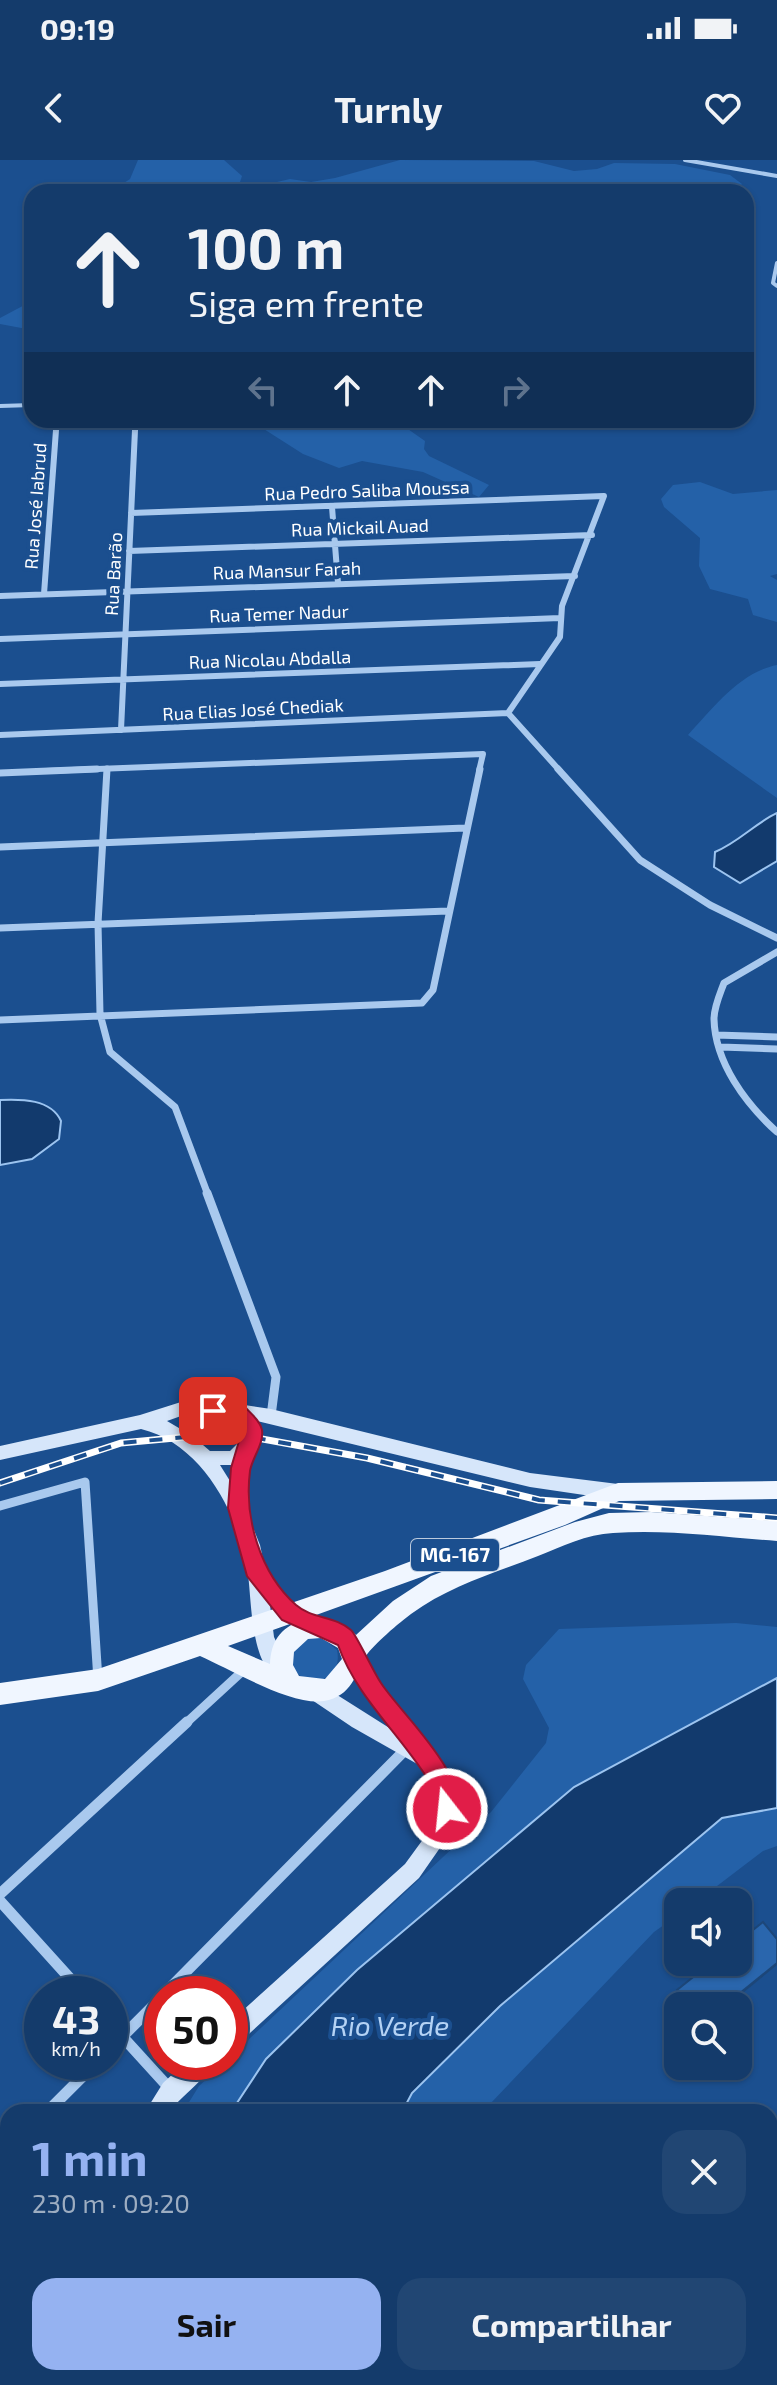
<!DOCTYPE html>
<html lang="pt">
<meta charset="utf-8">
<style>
:root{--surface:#143b6b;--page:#214673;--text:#f1f3f6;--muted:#9dadc1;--line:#33557e;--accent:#95b2f1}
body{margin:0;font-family:"Exo 2",sans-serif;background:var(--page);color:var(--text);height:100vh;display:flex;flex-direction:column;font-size:30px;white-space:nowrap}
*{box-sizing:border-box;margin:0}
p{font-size:26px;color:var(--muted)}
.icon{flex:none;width:44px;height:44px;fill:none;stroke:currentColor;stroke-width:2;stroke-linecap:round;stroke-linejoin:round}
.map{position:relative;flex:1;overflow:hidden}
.side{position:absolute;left:0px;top:1944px;width:778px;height:282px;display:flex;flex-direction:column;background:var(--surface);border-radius:24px 24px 0 0;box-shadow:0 2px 6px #0004,0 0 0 2px var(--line)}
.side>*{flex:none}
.banner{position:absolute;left:24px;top:24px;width:730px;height:244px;border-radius:24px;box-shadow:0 2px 6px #0004,0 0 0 2px var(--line);background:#143b6b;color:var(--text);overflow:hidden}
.tools{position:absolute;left:664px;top:1728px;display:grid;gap:16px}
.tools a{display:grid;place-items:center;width:88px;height:88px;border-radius:16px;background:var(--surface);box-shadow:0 2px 6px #0004,0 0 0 2px var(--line);font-size:40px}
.speed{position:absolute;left:24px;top:1816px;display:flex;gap:16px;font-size:40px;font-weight:700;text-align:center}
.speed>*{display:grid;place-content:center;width:104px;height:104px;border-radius:50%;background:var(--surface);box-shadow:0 2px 6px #0004,0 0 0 2px var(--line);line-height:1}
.speed small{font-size:20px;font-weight:400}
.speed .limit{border:12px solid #d22;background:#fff;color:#111}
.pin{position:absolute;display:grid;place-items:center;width:68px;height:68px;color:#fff;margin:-34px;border-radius:16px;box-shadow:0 4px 12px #0006}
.me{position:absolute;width:88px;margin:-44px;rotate:344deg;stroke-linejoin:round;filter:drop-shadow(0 0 6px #0008)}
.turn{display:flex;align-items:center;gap:28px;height:168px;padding:0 32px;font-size:36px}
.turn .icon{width:104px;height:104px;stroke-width:2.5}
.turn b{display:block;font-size:56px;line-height:68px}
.lanes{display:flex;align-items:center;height:76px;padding:0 32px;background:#0003;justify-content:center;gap:40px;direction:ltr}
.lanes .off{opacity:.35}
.round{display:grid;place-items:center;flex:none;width:84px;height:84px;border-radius:24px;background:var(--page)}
.head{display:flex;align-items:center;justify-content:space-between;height:136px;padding:0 32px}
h1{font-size:48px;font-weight:700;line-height:60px;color:var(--accent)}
.primary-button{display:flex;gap:16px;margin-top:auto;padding:16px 32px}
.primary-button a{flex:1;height:92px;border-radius:24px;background:var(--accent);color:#111;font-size:32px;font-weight:700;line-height:92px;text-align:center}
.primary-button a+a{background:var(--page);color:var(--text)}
.status{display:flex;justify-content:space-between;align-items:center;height:56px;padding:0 40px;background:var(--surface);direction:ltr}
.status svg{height:22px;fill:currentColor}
header{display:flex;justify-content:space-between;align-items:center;height:104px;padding:0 32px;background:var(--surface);font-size:36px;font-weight:700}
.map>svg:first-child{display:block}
</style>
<div class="status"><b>09:19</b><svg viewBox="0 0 49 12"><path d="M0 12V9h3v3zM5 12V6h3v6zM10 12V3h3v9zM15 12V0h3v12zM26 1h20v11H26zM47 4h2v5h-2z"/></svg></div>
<header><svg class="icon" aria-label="back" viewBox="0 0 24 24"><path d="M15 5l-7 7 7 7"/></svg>Turnly<svg class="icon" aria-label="heart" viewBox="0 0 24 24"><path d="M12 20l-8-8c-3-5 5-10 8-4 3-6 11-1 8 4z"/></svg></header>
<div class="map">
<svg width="777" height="2225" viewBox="0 0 777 2225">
<rect width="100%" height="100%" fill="#1b4f8f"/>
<path fill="#2461a8" d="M138,0h86l18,16 -5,15 53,-12 21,3 24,-4 65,-18 134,1 40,10 23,-2 17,-6 61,1 55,11 12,9 -8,8h-624l20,-13z
M32,141v29l-32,-6v-6z
M244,260h151l30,21 -1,8 5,7 60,29 -10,12 -56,-25 -61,-11 -23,7 -36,-14 -47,-30z
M700,322l33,12 44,-4v84l-7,2 7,4v42l-24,-7 -5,-16 -38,-10 -11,-23 1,-28 -36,-31 -3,-8 12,-14z
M777,505v133l-89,-63c24,-26 52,-63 89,-70z
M736,1463l41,4v51l-203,109 -308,272 -35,53h-48l16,-26 26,-24h5v-5l261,-245 55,-69 3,-15 -26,-49 3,-14 33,-36z
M320,1476l17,14c3,14 -2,23 -14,29 -26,-2 -27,0 -33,-26l8,-12z
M777,1648v38l-14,5 -67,51h-18v13l-24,17 -165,173 -4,7h-83l10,-19 88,-87 222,-188z
M267,2218h90l-2,7h-92z"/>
<path fill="#123a6d" stroke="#9cc4f0" stroke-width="2" d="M777,653v48l-37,22 -26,-16 1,-15c24,-10 39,-28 62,-39z
M0,940c22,-1 51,-1 61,21l-2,18 -27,20 -32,6z
M777,1518v130l-55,10 -222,188 -88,87 -10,19h-171l35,-53 91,-89 217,-183z
M97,2218h170l-4,7h-168z"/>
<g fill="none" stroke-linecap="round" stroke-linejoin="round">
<path stroke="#a9c9ee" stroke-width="4" d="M685,0l92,16
M777,103l-4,20 4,3
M0,246l32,-1
M56,272l1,-12
M134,272l1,-12"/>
<path stroke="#a9c9ee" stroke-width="6" d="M332,347l6,76
M131,353l473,-17 -42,110 -2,31 -52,76
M129,391l463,-16
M44,434l12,-164
M0,436l575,-20
M0,479l560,-21
M0,524l540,-20
M508,553l52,58
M121,570l14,-300
M0,575l508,-22
M46,611l437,-17 -4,17"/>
<path stroke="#a9c9ee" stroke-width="7" d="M107,609l-9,154 2,91 10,38 65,55 33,88
M558,609l82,91 70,45 67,33
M0,613l97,-4
M0,687l465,-19
M0,768l448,-17
M777,792l-53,31c-4,11 -10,24 -10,36 1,44 32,85 63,113
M0,860l422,-17 11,-13 47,-221
M716,875l61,2
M721,887l56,2"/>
<path stroke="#a9c9ee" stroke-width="9" d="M207,1033l69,184 -5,39
M0,1346l85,-24 13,198
M185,1564l62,-57"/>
<path stroke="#a9c9ee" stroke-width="11" d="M0,1734l187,-172
M0,1741l84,93
M164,1834l244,-247
M110,1863l61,67
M110,1889l52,-52
M47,1952l50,-50
M0,1999l8,-8"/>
<path fill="#d6e6fa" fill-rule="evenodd" d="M181,1242l34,3 10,-3 46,7 259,64 88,11 6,3 3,5 -3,5 -6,3 -88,-13 -273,-66 3,17 -10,30 -4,42 14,35 6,28 14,19 25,19 2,6 -2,6 -7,2 -28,-20 4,32 17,35 -2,6 -7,3c-35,-14 -29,-89 -36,-120 -12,-55 -47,-118 -105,-132l-141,31v-14l140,-31zM181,1256l12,1 -9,14 -17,-10zM225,1256l17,12 1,10 -13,13h-20l-7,-6 -2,-13 10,-12zM220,1305h14l-3,18 -1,-2z
M354,1491l7,3 25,38 59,75 10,22 2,20 -6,23 -32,46 -181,166 -8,3v-25l175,-158 27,-37 5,-18 -2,-19 -16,-25 -67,-38 -43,-29 -3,-6 3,-6 7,-3 7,3 68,43 -44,-63 -2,-6 2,-6z
M186,1902h27c-8,19 -31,33 -44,50h-24l18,-29z
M8,2208v10h18l-2,7h-24z"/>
<path fill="#f0f6ff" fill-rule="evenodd" d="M777,1321v18l-158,2 -54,24 -260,94c21,-3 36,2 51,16l37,-34 38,-25 144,-54 34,-9 42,-1 126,9v20c-54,-4 -110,-12 -164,-8 -26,1 -52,14 -75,23 -44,17 -89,30 -127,58 -11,8 -38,31 -45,42 -11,19 -14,40 -42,45 -33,5 -94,-32 -124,-45l-102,35 -98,14v-22l98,-14 287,-98 233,-88zM301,1460c-21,9 -30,21 -31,44l-42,-18zM321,1478l17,10 4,11 -17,20 -26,-3 -6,-11 1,-13 14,-13z"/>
<g stroke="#fff" stroke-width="7">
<path id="rail" d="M0,1323l121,-40 108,-10 138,25 172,42 238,18"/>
</g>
<use href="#rail" stroke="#1b4f8f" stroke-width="4" stroke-dasharray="13" stroke-linecap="butt"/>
</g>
<path fill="#245895" d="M677,1830l50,16h-42l-10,-12z
M732,2218h38l7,7h-28z"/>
<path fill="#1d4779" d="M777,1803v2l-50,41h-3z"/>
<path fill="#2a66ad" stroke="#1d4779" stroke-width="2" d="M763,1762l14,17v24l-53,43h-35l-12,-16 35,-28h26v-20z
M770,2004l7,2v219l-18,-7h11z"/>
<path fill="#e11d48" stroke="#92132f" stroke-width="2" d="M213,1243l31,3c6,7 16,14 18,24 2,14 -10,28 -12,41 -6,47 10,102 46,134 16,14 39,11 55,25 5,4 23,43 30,53 20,31 91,94 74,134l-8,3 -8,-3c-5,-12 -3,-26 -10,-36 -29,-47 -72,-83 -91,-136l-56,-25 -35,-44 -19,-68 3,-40 11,-37 -10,-11 -25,-3 -3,-6 3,-6z"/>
<g text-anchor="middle" stroke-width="8" stroke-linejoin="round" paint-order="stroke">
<g font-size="18" fill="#fff" stroke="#1b4f8f">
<text transform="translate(367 331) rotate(-2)" y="6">Rua Pedro Saliba Moussa</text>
<text transform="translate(36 346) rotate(-86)" y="6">Rua José Iabrud</text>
<text transform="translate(360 368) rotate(-2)" y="6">Rua Mickail Auad</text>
<text transform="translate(287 411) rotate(-2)" y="6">Rua Mansur Farah</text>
<text transform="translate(114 414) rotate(-87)" y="6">Rua Barão</text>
<text transform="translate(279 454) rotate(-2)" y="6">Rua Temer Nadur</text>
<text transform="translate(270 500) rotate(-2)" y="6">Rua Nicolau Abdalla</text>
<text transform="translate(253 550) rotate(-3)" y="6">Rua Elias José Chediak</text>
</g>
<rect fill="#1b4f8f" stroke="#bbcadd" stroke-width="2" x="411" y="1379" width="88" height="32" rx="6"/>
<g font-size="20" font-weight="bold" fill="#fff">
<text x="455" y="1402">MG-167</text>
</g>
<g font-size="28" font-style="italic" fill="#b5d3f5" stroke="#1b4f8f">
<text x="390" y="1876">Rio Verde</text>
</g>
</g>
</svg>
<div class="tools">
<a><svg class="icon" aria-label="sound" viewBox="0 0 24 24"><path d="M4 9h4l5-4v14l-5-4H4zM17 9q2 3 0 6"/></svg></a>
<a><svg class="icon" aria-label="search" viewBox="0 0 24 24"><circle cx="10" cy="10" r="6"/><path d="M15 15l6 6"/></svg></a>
</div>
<div class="speed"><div>43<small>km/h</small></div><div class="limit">50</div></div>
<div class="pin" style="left:213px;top:1251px;background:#d93025"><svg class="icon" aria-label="arrive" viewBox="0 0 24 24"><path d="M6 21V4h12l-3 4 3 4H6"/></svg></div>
<svg class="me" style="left:447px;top:1649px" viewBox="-20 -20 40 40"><circle r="17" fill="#e11d48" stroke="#fff" stroke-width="3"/><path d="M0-11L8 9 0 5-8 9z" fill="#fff"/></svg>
<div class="banner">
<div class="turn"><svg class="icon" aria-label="ahead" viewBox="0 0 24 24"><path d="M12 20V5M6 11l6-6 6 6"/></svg><div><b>100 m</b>Siga em frente</div></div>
<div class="lanes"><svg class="icon off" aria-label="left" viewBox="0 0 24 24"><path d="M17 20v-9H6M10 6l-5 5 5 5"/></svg><svg class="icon" aria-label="ahead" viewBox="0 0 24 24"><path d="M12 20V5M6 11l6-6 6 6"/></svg><svg class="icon" aria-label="ahead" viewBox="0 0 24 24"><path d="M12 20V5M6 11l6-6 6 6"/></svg><svg class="icon off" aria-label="right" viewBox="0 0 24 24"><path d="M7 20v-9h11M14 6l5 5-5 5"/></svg></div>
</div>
<section class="side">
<div class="head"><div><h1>1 min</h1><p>230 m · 09:20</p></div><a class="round"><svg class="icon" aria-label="close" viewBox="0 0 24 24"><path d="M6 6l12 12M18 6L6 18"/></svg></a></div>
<div class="primary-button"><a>Sair</a><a>Compartilhar</a></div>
</section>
</div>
